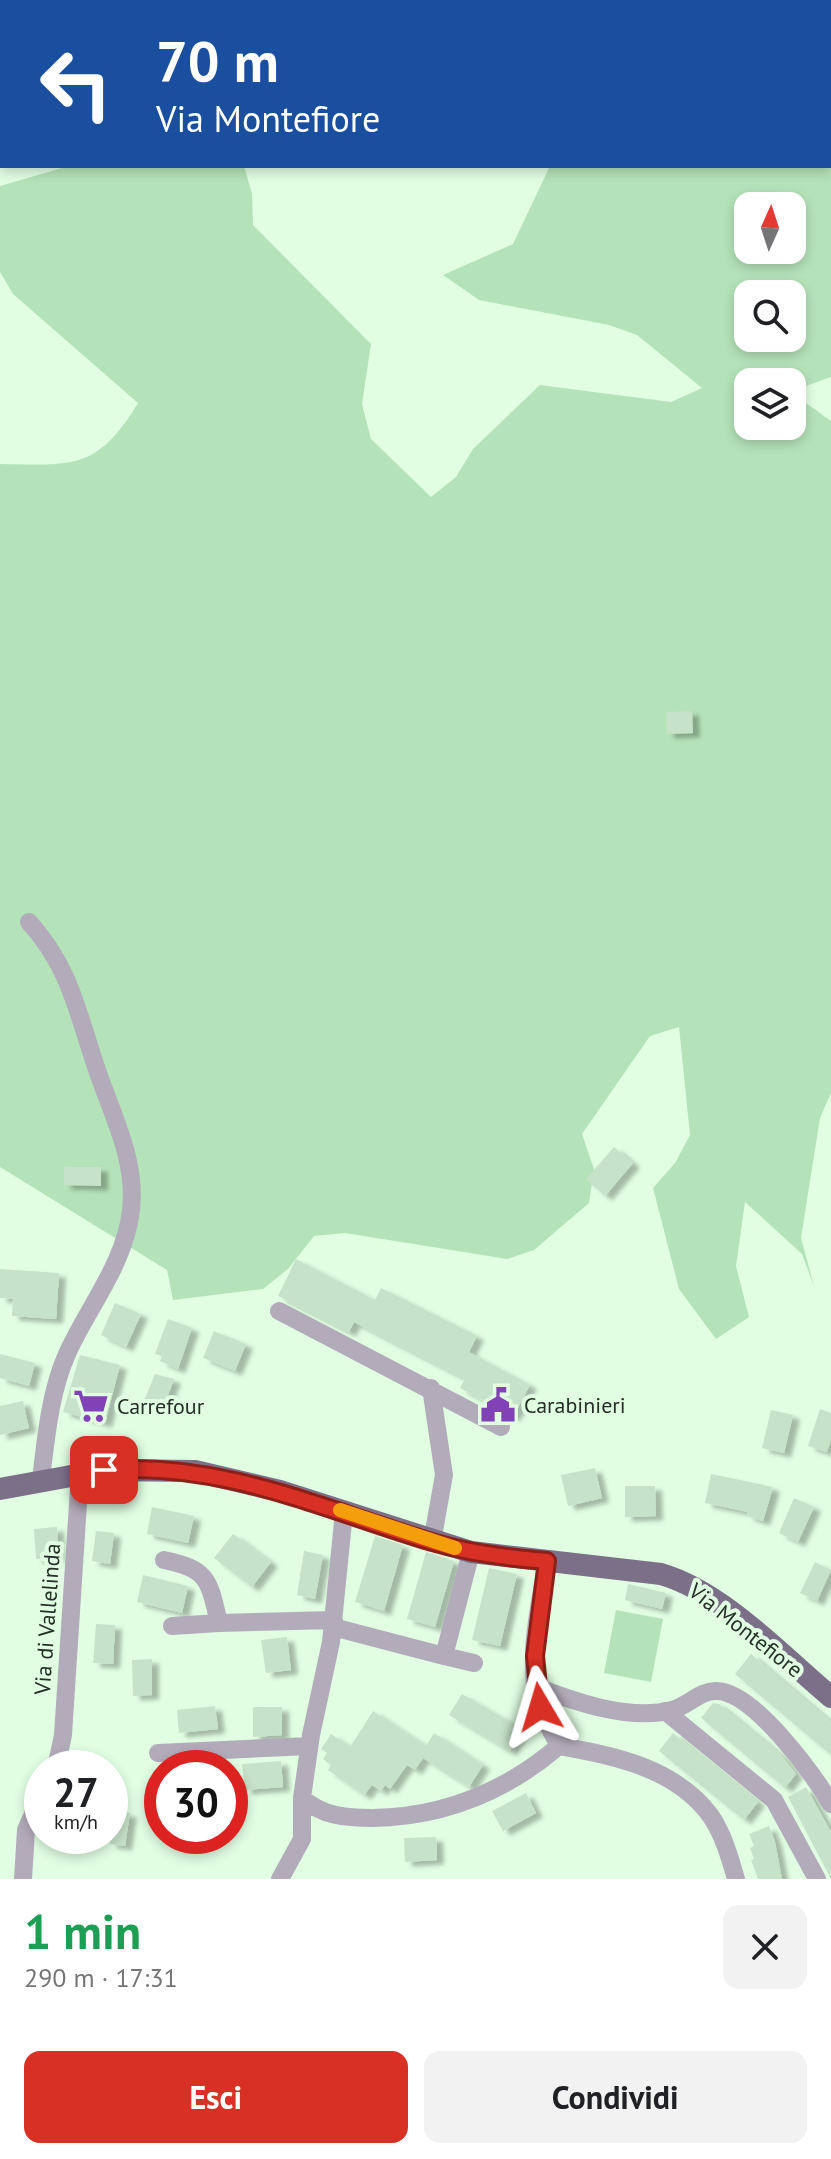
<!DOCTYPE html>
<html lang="it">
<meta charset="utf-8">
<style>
:root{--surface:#fff;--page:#f2f2f2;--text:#202124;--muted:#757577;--accent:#d93025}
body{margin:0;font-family:"PT Sans",sans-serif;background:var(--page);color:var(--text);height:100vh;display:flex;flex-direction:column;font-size:30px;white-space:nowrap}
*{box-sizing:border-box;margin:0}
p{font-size:26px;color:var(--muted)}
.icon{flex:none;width:44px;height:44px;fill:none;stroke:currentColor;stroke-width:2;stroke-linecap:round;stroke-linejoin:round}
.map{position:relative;height:1879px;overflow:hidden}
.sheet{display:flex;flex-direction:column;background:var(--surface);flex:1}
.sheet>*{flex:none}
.hud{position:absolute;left:0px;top:0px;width:832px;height:168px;box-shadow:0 4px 12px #0003;background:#1a4fa0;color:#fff;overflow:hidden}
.needle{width:52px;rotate:3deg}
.fabs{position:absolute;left:734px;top:192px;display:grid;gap:16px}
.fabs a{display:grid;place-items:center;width:72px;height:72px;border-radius:16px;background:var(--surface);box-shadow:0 4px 12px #0003;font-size:40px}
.speed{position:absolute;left:24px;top:1750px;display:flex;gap:16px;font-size:40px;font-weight:700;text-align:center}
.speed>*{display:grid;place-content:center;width:104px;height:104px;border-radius:50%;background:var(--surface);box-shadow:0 4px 12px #0003;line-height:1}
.speed small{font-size:20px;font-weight:400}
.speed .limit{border:12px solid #d22;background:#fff;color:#111}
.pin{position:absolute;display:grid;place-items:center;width:68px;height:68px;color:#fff;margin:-34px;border-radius:16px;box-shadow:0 4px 12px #0006}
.me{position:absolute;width:88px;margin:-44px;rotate:353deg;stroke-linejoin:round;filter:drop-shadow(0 0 6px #0008)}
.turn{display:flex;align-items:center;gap:28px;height:168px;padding:0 24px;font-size:36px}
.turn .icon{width:104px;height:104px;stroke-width:2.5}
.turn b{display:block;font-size:56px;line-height:68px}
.round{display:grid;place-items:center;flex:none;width:84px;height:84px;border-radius:16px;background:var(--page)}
.summary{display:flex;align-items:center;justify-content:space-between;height:136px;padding:0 24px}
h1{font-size:48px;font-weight:800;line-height:60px;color:#1e9e55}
.button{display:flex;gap:16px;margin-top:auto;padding:16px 24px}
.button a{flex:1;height:92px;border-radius:16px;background:var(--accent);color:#fff;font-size:32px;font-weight:800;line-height:92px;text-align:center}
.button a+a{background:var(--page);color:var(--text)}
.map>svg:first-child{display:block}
</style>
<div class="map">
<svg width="831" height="1879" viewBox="0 0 831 1879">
<defs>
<filter id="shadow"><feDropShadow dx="7" dy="4.5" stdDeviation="2" flood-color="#0004"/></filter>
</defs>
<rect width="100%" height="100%" fill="#e1fee3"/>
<path fill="#b5e3b9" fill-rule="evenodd" d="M628,0h203v377l-39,14v-9h-44v44h44v-33l39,28v672l-11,25 -19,120 13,48 -12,-32 -57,-52 -9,64 13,51 -33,22 -37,-50 -26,-101 22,-25 15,-28 -11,-108 -29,9 -68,98 12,35 -5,34 -55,47 -27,9 -162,-26 -31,3 -26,33 -25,20 -90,11 -6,-30 -167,-103v-703c72,1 97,7 138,-61l-125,-109 -13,-22v-86l69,-20h175l8,28 1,31 118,119 -9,60 9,35 60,58 25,-20 17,-28 67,-64 131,17 31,-14 -65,-53 -28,-10 -130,-25 -36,-25 70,-31 37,-78h280v-164zM748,206h44v44h-44zM748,294h44v44h-44z
M616,1610l47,9 -12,63 -47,-9z"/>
<path fill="#c6e2c8" filter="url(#shadow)" d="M692,711l1,22 -26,1 -1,-22z
M614,1147l19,16 -28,33 -19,-17z
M64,1167h37v19l-37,-1z
M296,1259l79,41 6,-12 96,48 -8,16 61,33 -17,32 -53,-29 5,-9 -111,-57 -5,10 -71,-36z
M0,1269l59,4 -3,46 -44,-3 1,-17 -13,-1z
M115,1303l26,11 -15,33 -25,-12z
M168,1319l24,9 -14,41 -18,-8 2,-5 -7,-2z
M214,1331l32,13 -11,27 -32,-13z
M0,1354l35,9 -6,23 -29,-8z
M80,1355l40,10 -15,58 -42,-11z
M155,1374l19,5 -11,29 -19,-7z
M23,1401l6,27 -29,7v-29z
M820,1409l11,4v26l-4,13 -19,-6z
M771,1410l22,5 -9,38 -22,-5z
M595,1468l7,30 -34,8 -7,-31z
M711,1474l62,13 -10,34 -16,-5 1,-4 -43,-9z
M625,1486h30l1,30 -31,1z
M794,1498l20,9 -16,35 -19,-9z
M152,1507l42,9 -6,27 -41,-9z
M57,1527l1,31 -22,1 -2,-30z
M96,1531l18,2 -4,31 -18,-3z
M233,1534l38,28 -19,25 -38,-29z
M375,1536l28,9 -19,66 -29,-9z
M304,1551l19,4 -8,44 -18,-4z
M426,1552l28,9 -19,66 -28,-8z
M815,1562l16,8 -14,31 -17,-8z
M489,1568l28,6 -17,72 -28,-6z
M143,1575l45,11 -6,27 -45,-11z
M628,1584l38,9 -4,16 -37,-9z
M96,1624l19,1 -2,39 -20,-1z
M287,1637l4,33 -25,3 -5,-33z
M751,1654l80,68v33l-96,-81z
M152,1659v36l-19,1 -1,-36z
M462,1694l60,35 -12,22 -61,-36z
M713,1703l6,1 62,51 15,19 -11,14 -84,-70z
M215,1706l3,23 -39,4 -2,-23z
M253,1707h29v28l-29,2z
M373,1711l53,35 8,-13 49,32 -14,22 -46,-29 -8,12 -8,-5 -17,24 -5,-4 -4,6 -9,-6 -8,10 -36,-25 3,-5 -8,-6 4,-6 -6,-4 10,-15 19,13z
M673,1733l85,69 -14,18 -85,-69z
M281,1761l2,26 -38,3 -3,-26z
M806,1787l25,45v47l-43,-82z
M526,1793l10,20 -33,18 -11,-20z
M110,1810l20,3 -5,33 -15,-2z
M769,1826l6,16 7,37h-24l-7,-19 3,-1 -4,-11 4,-2 -5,-12z
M436,1837l1,23 -32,2 -1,-24z"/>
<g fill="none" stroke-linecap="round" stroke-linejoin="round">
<path stroke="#b2acba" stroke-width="18" d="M29,922c40,44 48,88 66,142 15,47 42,94 36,146 -6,54 -43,97 -64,144 -17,38 -21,84 -26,125
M279,1311l222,116
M431,1388l13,87 -12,67
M344,1512l-13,130 -20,93 -9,63c20,18 44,20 70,20 72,-1 133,-26 187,-72
M164,1560c45,9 45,21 55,63l115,-3
M547,1561c-7,44 -20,95 -9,139 3,16 14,31 21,46 54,9 116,22 151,69 13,18 20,43 26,64
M172,1626l47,-3
M333,1627l111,29 27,-104
M444,1656l30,7
M536,1687c40,15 93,34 136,23 16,-4 28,-20 45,-19 37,1 96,83 114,113
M665,1711l109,89 43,79
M158,1753l151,-7
M56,1768l7,-33 17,-262
M23,1879l3,-49 16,-36
M280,1879l22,-40v-41"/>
<path stroke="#7b7088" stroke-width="22" d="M0,1489l104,-19 91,1 85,20 191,61 190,22c62,18 121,82 170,123"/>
</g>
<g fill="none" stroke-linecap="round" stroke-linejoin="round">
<g stroke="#8d1f18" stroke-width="20">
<path id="route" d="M104,1470c118,-9 218,39 328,72 37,11 76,16 115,19l-12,95 5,51"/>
</g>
<use href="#route" stroke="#d93025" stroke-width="14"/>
<path stroke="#f59e0b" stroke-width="14" d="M340,1510l115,38"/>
</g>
<defs>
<g id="civic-bare" transform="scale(2.76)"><path d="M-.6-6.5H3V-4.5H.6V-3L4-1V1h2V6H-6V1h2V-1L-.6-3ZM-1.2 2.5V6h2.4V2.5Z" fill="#8242b7" stroke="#e1fee3" stroke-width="2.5" paint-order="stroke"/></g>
<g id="supermarket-bare" transform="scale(2.76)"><path d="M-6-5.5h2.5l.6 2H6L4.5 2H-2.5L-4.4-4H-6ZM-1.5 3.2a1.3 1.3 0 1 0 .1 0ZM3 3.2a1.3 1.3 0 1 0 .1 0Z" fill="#8242b7" stroke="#e1fee3" stroke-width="2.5" paint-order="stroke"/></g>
</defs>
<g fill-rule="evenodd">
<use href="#civic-bare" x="498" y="1405"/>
<use href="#supermarket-bare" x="91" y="1406"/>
</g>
<g text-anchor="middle" stroke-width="8" stroke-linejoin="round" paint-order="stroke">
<g font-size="22" fill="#242f25" stroke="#e1fee3" text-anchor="start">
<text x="524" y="1413">Carabinieri</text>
<text x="117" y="1414">Carrefour</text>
</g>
<g font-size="22" fill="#242f25" stroke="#e1fee3">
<text transform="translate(47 1619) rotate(-86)" y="8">Via di Vallelinda</text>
<text transform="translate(746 1630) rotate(38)" y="8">Via Montefiore</text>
</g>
</g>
</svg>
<div class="fabs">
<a><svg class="needle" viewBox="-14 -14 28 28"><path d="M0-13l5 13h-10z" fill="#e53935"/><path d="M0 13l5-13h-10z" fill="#757577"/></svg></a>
<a><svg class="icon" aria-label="search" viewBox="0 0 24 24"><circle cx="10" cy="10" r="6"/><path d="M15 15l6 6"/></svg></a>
<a><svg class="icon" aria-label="layers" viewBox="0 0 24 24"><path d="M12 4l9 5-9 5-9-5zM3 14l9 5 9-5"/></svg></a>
</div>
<div class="speed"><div>27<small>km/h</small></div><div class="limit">30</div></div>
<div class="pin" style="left:104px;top:1470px;background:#d93025"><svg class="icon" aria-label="arrive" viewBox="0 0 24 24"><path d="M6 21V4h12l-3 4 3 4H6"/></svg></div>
<svg class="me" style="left:540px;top:1707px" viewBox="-20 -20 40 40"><path d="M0-17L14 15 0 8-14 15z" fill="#d93025" stroke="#fff" stroke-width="4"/></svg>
<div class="hud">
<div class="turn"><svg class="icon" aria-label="left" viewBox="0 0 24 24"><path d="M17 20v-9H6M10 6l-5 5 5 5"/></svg><div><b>70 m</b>Via Montefiore</div></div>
</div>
</div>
<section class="sheet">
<div class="summary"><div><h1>1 min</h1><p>290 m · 17:31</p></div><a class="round"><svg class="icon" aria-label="close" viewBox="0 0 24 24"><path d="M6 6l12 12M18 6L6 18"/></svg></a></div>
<div class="button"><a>Esci</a><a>Condividi</a></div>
</section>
